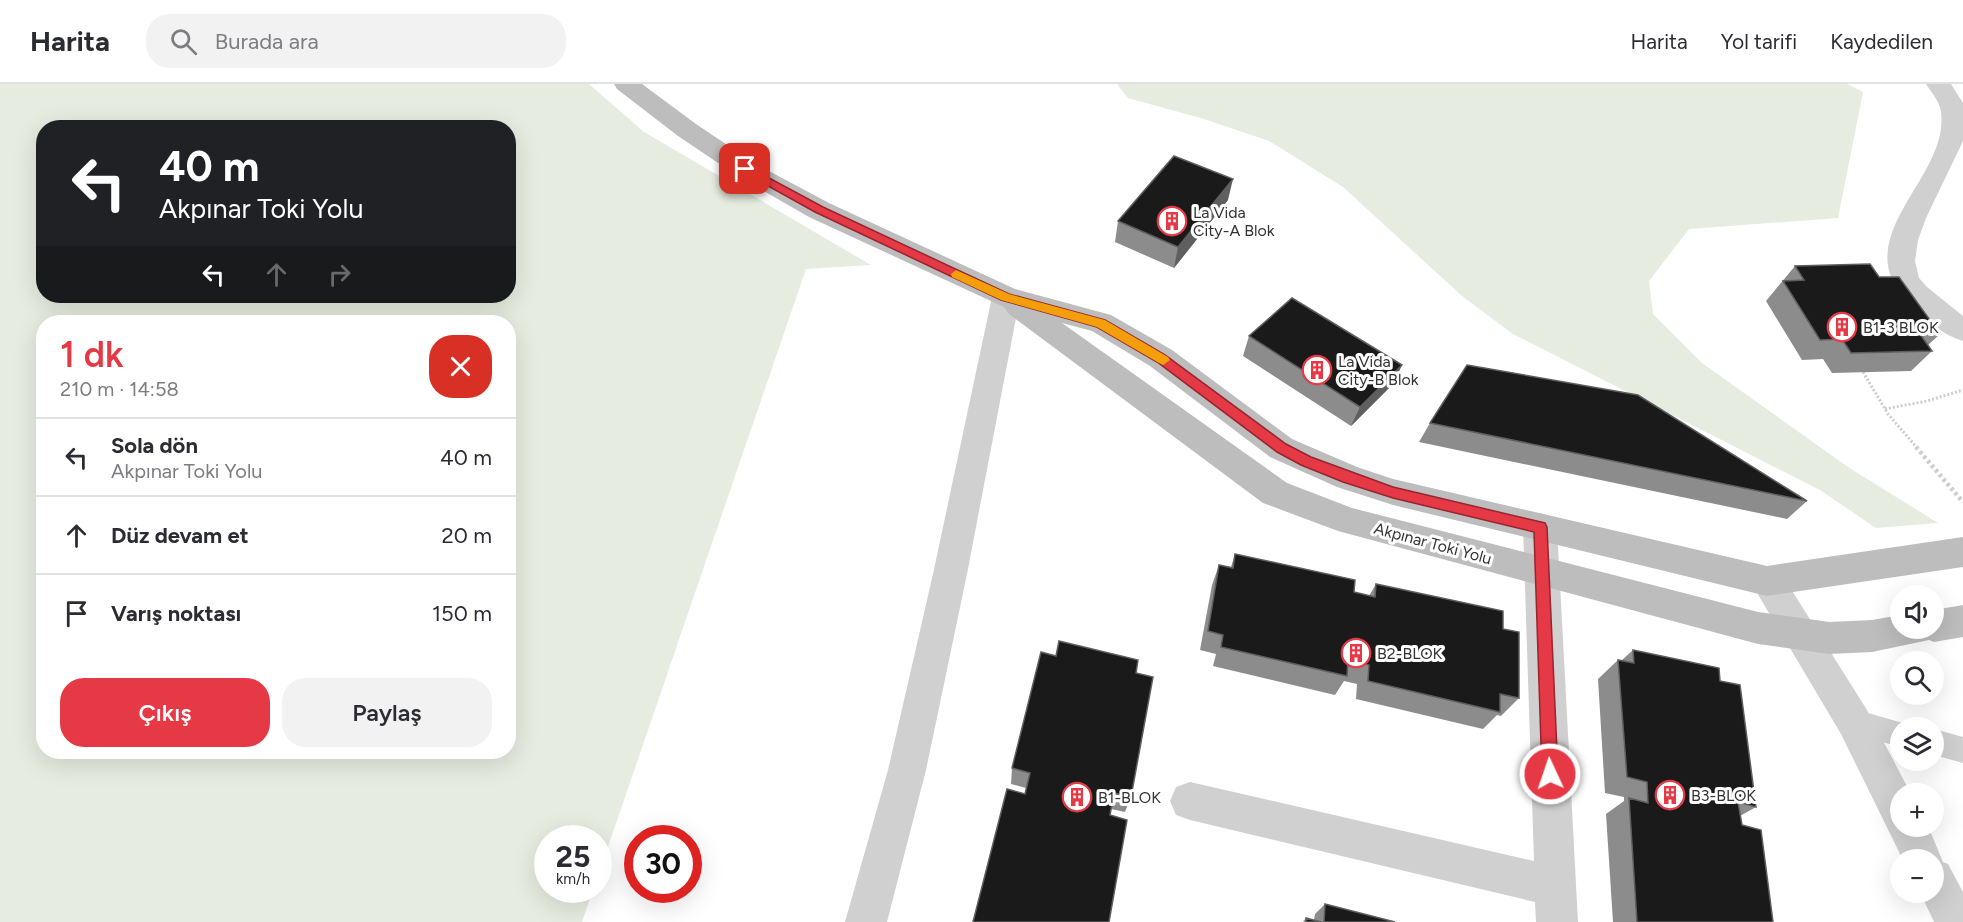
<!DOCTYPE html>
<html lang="tr">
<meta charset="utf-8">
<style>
:root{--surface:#fff;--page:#f2f2f3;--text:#2b2b33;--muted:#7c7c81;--line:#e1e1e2;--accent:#e63946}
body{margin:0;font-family:Figtree,sans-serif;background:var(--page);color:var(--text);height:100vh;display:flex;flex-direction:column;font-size:22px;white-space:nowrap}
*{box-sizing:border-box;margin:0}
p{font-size:20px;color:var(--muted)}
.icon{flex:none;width:33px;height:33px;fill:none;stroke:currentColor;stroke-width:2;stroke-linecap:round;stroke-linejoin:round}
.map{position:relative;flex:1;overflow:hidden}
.details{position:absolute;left:36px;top:231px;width:480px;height:444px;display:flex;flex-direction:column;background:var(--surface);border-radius:24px;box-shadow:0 6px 24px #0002}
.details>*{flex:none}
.guide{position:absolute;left:36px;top:36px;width:480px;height:183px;border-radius:24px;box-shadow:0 6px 24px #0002;background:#202124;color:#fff;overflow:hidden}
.tools{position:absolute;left:1890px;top:501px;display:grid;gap:12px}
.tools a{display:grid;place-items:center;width:54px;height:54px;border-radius:50%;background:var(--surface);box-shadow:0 6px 24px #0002;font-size:30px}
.speed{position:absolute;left:534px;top:741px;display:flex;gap:12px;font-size:30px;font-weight:700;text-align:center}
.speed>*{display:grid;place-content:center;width:78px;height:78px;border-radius:50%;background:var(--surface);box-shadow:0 6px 24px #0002;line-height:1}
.speed small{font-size:15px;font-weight:400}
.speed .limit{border:9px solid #d22;background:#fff;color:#111}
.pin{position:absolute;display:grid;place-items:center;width:51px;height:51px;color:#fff;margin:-26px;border-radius:12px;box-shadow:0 3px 9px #0006}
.me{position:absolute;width:66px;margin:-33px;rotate:357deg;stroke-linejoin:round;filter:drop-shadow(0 0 4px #0008)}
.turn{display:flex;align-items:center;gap:21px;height:126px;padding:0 24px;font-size:27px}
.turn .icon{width:78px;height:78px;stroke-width:2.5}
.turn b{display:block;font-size:42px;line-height:51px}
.lanes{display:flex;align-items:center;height:57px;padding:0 24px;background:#0003;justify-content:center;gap:30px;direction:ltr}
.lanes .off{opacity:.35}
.round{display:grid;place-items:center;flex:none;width:63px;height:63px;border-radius:24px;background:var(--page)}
.headline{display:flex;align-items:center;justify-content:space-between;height:102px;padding:0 24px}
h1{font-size:36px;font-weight:600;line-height:45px;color:var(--accent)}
.primary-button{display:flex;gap:12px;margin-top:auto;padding:12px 24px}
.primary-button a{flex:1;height:69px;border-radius:24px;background:var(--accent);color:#fff;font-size:24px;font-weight:600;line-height:69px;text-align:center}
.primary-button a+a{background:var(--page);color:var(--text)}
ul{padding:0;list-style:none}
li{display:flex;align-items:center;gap:18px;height:78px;padding:0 24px;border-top:2px solid var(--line)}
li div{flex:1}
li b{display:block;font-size:22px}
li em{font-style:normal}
header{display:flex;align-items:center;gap:36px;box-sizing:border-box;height:84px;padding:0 30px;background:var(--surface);border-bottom:2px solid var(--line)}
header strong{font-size:28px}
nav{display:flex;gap:33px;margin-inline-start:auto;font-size:21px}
.search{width:420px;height:54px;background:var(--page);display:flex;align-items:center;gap:15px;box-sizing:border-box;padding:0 21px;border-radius:24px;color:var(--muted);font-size:22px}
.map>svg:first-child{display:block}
</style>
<header>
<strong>Harita</strong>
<div class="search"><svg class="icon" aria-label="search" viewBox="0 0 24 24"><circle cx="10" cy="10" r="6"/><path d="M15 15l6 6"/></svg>Burada ara</div>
<nav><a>Harita</a><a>Yol tarifi</a><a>Kaydedilen</a></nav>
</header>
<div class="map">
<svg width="1963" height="838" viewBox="0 0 1963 838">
<rect width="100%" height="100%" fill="#fff"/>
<path fill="#e6ecdf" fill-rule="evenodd" d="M0,0h589l55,48 227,133 -65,4 -207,604 -1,-35h-50v52h45l-11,32h-582zM44,44h464v168h-464zM44,238h464v430h-464z
M1117,0h730l16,8 -25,126 -149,11 -40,52 4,33 49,49 146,104 90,56 -62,5 -56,-38 -307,-156 -51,-38 -119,-109 -74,-46 -65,-22 -76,-21z"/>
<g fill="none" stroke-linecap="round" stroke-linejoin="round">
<path stroke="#cdcdcd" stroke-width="3" stroke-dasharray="2 2" stroke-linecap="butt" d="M1863,288l25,42 30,35
M1885,325l42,-8 36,-11"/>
<path stroke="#cdcdcd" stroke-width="4.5" stroke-dasharray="3 3" stroke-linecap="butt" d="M1916,363l47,55"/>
<path fill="#d0d0d0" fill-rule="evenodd" d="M1854,625l56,16 1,3h-11v19l-56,-16 -4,-9 4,-9z
M1934,645l29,8v26l-29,-8z"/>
<path fill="#d0d0d0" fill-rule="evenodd" d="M1926,0h25l12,19v38l-37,77 -8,22 -3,21 4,17 8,9 36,29v25c-20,-6 -39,-21 -53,-35 -68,-70 40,-126 31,-194 -1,-10 -10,-20 -15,-28z
M1006,203l10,3 4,7 -53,277 -41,196 -39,152h-42l43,-152 45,-196 59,-277 4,-7z
M1540,429l12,4 5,10 21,395h-42l-1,-20 -345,-82 -14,-5 -6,-14 6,-14 14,-5 344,79 -11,-334 5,-10z
M1767,482l12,4 88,140 44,84h-11v32h28l15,36 5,2 15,28v30h-29l-14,-30h14v-32h-31l-62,-126 -91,-153 5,-11z"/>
<path fill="#bdbdbd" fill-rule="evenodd" d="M614,0h28l54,40 58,39 75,40 186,86 96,26 61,35 120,89 65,28 36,12 374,87 196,-29v30l-196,29 -374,-91 -56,-18 -67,-30 -120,-91 -58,-35 -30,-8 225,160 65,25 406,104 71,10 43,-2 28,-5v13h34v-18l29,-5v32l-29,5 -5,-2 -57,12 -43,2 -71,-10 -420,-113 -75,-28 -254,-189 -5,-7 -195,-90 -73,-42 -58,-39 -61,-47z"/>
</g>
<path fill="#8c8c8c" d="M1228,116l-54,68 -59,-26 3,-21z
M1795,182l84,11 61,57 -12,11 4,6 -21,20 -79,2 -9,-14 -21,1 -36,-59z
M1249,252l153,29 -9,19 -42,42 -108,-70z
M1430,339l377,78 -20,18 -368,-77z
M1235,470l119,38 15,4 7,-12 127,45 16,69 -18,18 -4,-1 -14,14 -127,-30 1,-15 -13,-3 -9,14 -122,-29 3,-12 -16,-4 12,-65 7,-20 12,2z
M1633,566l87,31 36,126 -16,9 2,9 31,97h-160l-7,-108 18,-13v-4l-19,-4 -7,-114 20,-19 3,1z
M1136,589l-5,124 -6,15 -14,-3 -1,6 -85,-21 1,-6 -15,-4 1,-16z
M1325,820l70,18h-92l3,-4 8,2 1,-6z"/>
<path fill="#5f5f5f" d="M1233,95l-5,21 -54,68 4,-21z
M1402,281l-9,19 -42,42 9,-19z"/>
<path fill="#1a1a1a" stroke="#5f5f5f" stroke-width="1.5" d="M1174,72l59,23 -55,68 -60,-26z
M1870,180l9,13h20l41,57h-20l12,17 -81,2 -9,-14 -22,1 -37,-59 21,-1 -9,-14z
M1292,214l110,67 -42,42 -111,-71z
M1467,281l171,30 169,106 -377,-78z
M1235,470l120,26 -1,12 21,5 1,-13 127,27v18l16,3v66l-19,-4v18l-132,-31 1,-16 -21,-5 -1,16 -126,-29 2,-12 -15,-4 11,-66 14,3z
M1059,557l79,19 -2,13 17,4 -22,120 -17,-4 -4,22 17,5 -18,102h-136l34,-133 18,5 5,-21 -18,-5 29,-116 15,4z
M1633,566l86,18 1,13 20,4 16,122 -18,-5 4,23 19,5 12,92h-136l-8,-124 19,5 -1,-21 -20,-5 -9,-117 16,3z
M1325,820l70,18h-71z
M1306,834l15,4h-15z"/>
<path fill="#e63946" stroke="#96252e" stroke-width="1.5" d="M745,81l78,42 186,87 96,26 60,35 121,89 25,13 82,30 152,36 2,4 11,247 -2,5 -6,3 -5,-3 -3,-5 -8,-242 -141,-34 -50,-16 -42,-17 -24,-13 -120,-90 -60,-35 -96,-27 -186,-88 -74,-41v-5z"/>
<path fill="#f59e0b" d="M956,186l53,24 96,26 63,37 2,3 -7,5 -4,-2 -62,-36 -96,-27 -49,-23 -1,-3z"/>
<defs>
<g id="building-ring" transform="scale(1.5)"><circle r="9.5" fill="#fff" stroke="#e63946" stroke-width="1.5"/><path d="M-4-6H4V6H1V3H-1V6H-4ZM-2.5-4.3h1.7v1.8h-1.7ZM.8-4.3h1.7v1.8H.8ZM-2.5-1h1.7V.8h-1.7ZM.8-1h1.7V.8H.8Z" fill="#e63946"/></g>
</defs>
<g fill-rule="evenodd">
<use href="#building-ring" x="1172" y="137"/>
<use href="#building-ring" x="1842" y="243"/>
<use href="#building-ring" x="1317" y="286"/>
<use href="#building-ring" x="1356" y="569"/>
<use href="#building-ring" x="1670" y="711"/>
<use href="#building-ring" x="1077" y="713"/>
</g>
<g text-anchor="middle" stroke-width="6" stroke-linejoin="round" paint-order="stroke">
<g font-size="16" fill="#333" stroke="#fff" text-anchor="start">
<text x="1193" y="134">La Vida<tspan x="1193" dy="18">City-A Blok</tspan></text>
<text x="1863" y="249">B1-3 BLOK</text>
<text x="1338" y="283">La Vida<tspan x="1338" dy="18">City-B Blok</tspan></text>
<text x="1377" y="575">B2-BLOK</text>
<text x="1691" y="717">B3-BLOK</text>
<text x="1098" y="719">B1-BLOK</text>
</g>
<g font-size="16" fill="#333" stroke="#fff">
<text transform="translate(1433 459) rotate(15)" y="6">Akpınar Toki Yolu</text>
</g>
</g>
</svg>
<div class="tools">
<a><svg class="icon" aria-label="sound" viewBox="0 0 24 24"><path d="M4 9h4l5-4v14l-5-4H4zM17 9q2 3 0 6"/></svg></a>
<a><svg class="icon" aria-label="search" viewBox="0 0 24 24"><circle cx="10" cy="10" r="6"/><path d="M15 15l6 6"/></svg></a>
<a><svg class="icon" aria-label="layers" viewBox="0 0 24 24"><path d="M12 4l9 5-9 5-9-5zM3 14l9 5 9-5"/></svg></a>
<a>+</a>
<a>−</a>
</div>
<div class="speed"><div>25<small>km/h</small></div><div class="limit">30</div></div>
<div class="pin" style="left:745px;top:85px;background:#d93025"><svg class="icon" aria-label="arrive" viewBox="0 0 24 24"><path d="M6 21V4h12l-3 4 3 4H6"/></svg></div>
<svg class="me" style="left:1550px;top:690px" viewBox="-20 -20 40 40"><circle r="17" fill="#e63946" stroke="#fff" stroke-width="3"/><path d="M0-11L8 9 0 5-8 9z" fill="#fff"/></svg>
<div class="guide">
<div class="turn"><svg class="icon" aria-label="left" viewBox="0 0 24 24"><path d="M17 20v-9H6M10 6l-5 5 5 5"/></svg><div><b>40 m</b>Akpınar Toki Yolu</div></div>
<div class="lanes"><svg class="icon" aria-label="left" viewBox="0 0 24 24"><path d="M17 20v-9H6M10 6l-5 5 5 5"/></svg><svg class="icon off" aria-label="ahead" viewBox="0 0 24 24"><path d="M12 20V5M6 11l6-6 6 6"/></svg><svg class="icon off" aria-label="right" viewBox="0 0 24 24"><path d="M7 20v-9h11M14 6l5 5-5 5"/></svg></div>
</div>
<section class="details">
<div class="headline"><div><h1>1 dk</h1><p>210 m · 14:58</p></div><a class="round" style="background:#d93025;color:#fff"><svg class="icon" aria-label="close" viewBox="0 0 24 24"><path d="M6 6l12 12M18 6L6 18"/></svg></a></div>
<ul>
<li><svg class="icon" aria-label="left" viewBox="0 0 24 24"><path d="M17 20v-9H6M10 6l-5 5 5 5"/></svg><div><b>Sola dön</b><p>Akpınar Toki Yolu</p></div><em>40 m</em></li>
<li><svg class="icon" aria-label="ahead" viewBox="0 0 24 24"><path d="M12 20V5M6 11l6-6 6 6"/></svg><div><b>Düz devam et</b></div><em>20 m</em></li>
<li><svg class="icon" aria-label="arrive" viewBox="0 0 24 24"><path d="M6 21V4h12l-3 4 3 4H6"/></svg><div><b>Varış noktası</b></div><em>150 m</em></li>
</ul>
<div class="primary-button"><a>Çıkış</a><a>Paylaş</a></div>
</section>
</div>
